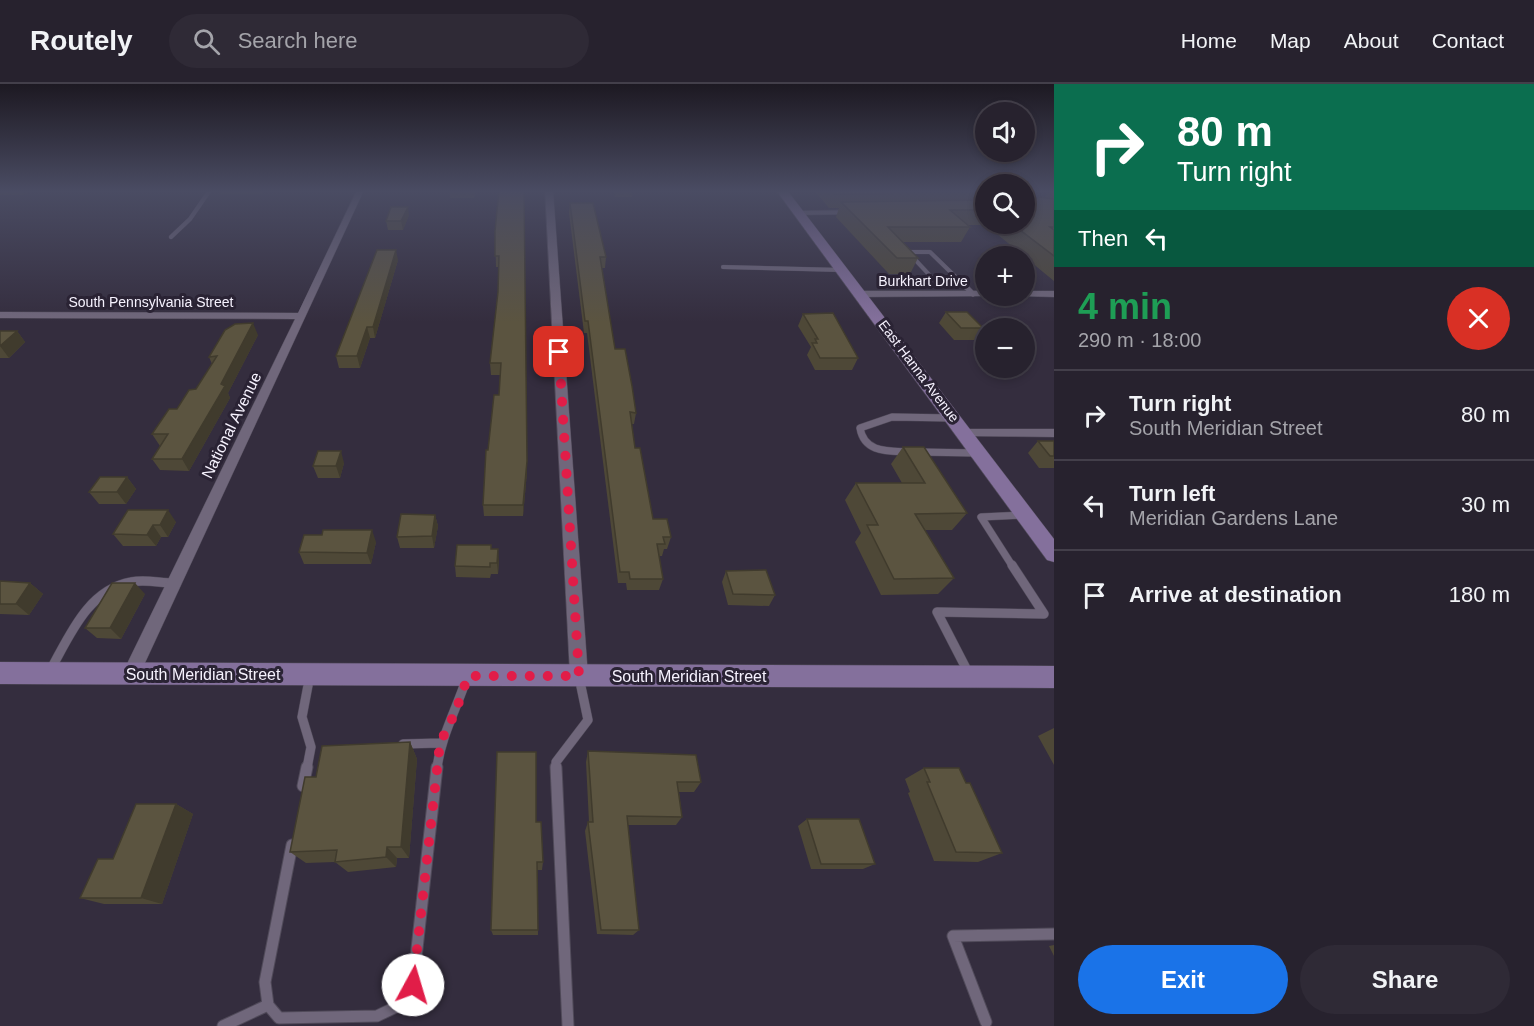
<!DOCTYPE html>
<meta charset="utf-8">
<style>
:root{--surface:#27222e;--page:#2f2a36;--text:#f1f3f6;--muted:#a4a4aa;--line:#433f4a;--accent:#1a73e8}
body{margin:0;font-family:Arial,sans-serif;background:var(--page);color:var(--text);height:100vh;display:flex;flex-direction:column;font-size:22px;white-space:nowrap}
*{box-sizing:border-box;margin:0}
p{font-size:20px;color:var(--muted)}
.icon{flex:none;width:33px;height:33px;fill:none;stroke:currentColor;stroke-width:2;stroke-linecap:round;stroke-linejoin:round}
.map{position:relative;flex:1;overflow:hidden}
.details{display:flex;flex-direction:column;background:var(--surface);width:480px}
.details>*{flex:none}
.banner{background:#0b6e4f;color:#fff;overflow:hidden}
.buttons{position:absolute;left:975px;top:18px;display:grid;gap:12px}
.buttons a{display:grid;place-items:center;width:60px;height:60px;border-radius:50%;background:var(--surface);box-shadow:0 3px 9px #0003,0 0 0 2px var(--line);font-size:30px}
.pin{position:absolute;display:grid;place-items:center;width:51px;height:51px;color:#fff;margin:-26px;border-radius:12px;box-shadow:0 3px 9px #0006}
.me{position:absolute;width:66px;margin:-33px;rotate:6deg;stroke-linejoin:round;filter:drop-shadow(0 0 4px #0008)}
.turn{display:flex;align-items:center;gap:21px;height:126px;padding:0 24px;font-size:27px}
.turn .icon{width:78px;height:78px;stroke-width:2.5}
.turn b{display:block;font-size:42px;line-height:51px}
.then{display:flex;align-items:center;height:57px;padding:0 24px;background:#0003;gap:12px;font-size:22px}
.round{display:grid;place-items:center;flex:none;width:63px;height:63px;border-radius:32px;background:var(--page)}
.headline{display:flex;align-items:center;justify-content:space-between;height:102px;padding:0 24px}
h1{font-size:36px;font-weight:800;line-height:45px;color:#1e9e55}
.cta{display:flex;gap:12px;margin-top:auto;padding:12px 24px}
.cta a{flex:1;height:69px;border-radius:36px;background:var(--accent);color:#fff;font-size:24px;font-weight:800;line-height:69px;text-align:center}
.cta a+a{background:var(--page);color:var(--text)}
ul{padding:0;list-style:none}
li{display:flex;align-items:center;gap:18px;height:90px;padding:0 24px;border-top:2px solid var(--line)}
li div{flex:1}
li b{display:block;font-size:22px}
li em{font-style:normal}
header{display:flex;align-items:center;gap:36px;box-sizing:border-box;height:84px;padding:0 30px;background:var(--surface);border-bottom:2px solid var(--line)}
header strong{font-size:28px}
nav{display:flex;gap:33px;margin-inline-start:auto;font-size:21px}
.search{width:420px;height:54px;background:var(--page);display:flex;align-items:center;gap:15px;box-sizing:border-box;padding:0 21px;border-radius:33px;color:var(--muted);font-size:22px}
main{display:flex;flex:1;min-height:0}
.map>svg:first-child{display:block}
</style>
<header>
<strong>Routely</strong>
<div class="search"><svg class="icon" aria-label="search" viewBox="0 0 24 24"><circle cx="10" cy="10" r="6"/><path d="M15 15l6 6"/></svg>Search here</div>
<nav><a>Home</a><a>Map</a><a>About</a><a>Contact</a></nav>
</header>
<main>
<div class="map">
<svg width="1054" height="942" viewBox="0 0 1054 942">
<rect width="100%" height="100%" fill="#342d3e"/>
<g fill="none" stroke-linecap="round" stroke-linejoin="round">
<g stroke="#504a59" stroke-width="4.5">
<path id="lane-far4" d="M171,153l19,-18 20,-29
M723,183l119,3
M894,198h42l-28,-30h22l36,35
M936,198l25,1"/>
</g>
<g stroke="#504a59" stroke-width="6">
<path id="lane-far3" d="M964,201l9,9"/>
</g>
<g stroke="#504a59" stroke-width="8">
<path id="lane-far2" d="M907,368c-21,-1 -43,0 -47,-24l32,-11 59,1
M919,368l57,1
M1013,483l-32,-50 44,-2"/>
</g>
<g stroke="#504a59" stroke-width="10">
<path id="lane-far1" d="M51,585c19,-34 37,-79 80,-87 14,-3 29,1 43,1
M969,590l-32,-62 107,2 -32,-49
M403,660l37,-1
M307,684l4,-21 -9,-30 8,-42
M437,684c4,-32 20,-60 30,-91
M556,684v-6l32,-42 -9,-43"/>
</g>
<g stroke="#504a59" stroke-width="13">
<path id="lane" d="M556,683l12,259
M303,702l4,-19
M292,761l-27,137 3,23 11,13 98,-2 21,-10 15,-21 24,-218
M986,938l-33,-86 101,-2
M223,942l45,-21"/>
</g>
<g stroke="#504a59" stroke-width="1">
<path id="street" d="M357,106h7l-227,490 -6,2 -6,-2 -3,-6 3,-6 170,-349 -295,-1v-6l298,1z
M545,106h8l35,486 -3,6 -6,2 -6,-2 -3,-6z
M856,126l3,4 -60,1 -4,-2 4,-2z
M986,207v5h3l-128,1 -5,-3 5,-3z
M1024,207h30v6l-33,-1h3z
M966,345h88v8l-92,-1v-6z"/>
</g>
<g stroke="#504a59" stroke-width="1">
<path id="secondary" d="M776,106h11l267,349v23l-7,-2z
M0,578l1054,4v22l-1054,-4z"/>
</g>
<use href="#lane-far4" stroke="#70677b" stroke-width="4"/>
<use href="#lane-far3" stroke="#70677b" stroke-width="5"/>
<use href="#lane-far2" stroke="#70677b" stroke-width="7"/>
<use href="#lane-far1" stroke="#70677b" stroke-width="9"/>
<use href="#lane" stroke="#70677b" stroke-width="11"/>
<use href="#street" fill="#70677b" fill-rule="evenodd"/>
<use href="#secondary" fill="#84709c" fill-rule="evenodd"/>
</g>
<path fill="#4e4837" d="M0,106h31l-7,5h-24z
M219,106h46l-3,4h-41z
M450,106h26l-2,8h-24z
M613,106h20l-1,7h-17z
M814,106h172v34h38l9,-24 12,-3 5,-7h4v91l-68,-56h-18l2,2 -9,15h-58l15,16 -8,16h-21l-53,-57 3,-9h-10z
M570,119l36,54 -1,11h-3l13,81 21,64 -2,11h-2l3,24 18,71 18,18 -4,12h-3l-2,7h-3l4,23 -4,11h-32l-1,-7h-8l-31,-250h-3l-15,-120z
M409,131l-6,15h-15l-2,-9z
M495,147l32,241 -4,44h-39l-1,-11 5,-55 11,-55 1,-20h-9l-1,-12 8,-71v-25h-2z
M398,176l-23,78h-5l-10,30h-21l-3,-12z
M946,228l37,16 -8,12h-21l-15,-17z
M803,230l55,44 -6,12h-37l-8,-15 4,-8 -13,-21z
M0,247h17l8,11 -16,16h-9z
M258,251l-30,58 2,5 -41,73 -29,-1 -8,-11 8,-13 -8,-12 44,-45 16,-25 -3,-7z
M1038,357h16v27h-15l-11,-15z
M903,363l64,66 -15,17h-27l29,48 -16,16 -57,1 -26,-53 6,-9 -16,-33 11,-17h46l-11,-19z
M344,379l-4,15h-22l-5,-12z
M127,393l9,12 -10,15h-27l-10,-12z
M128,426l48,12 -8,15h-7l-5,9h-33l-10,-12z
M435,431l3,11 -4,22h-34l-3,-11z
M322,451l54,7 -5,22h-67l-5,-12z
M491,465l8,11 -1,14h-7l-1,4 -34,-1 -1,-11z
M726,487l49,24 -6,11 -41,-1 -6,-23z
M0,497l30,2 13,11 -14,21 -29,-1z
M145,510l-24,45 -24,-1 -12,-10z
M1054,644v37l-16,-29z
M410,658l7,17 -8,99h-12l-1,9 -48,5 -13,-10 -29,1 -16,-11 26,-75z
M588,667l113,31 -7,10h-15l3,25 -6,8h-48l11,105 -6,5 -36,-1 -12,-103 3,-9h1l-3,-60z
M924,684l78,85 -24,9 -44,-1 -26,-68 2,-1 -5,-13z
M176,720l17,10 -31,90h-58l-24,-6 33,-39z
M807,735l68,45 -12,5h-52l-13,-43z
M536,738l7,40 -1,8h-5l1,65h-45l-2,-5z
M1054,861v11l-5,-10z"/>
<path fill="#403b2d" d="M22,106h9l-7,5z
M408,123l1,8 -6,15 -2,-9z
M396,166l2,10 -23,78 -2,-11z
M253,239l5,12 -30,58 2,5 -41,73 -7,-12z
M367,243l3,11 -10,30 -3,-12z
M17,247l8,11 -16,16 -9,-12z
M341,367l3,12 -4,15 -4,-12z
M527,377v11l-4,44v-11z
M127,393l9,12 -10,15 -9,-12z
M168,426l8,12 -8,15 -8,-12z
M435,431l3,11 -4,22 -2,-12z
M153,441l8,12 -5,9 -9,-11z
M372,446l4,12 -5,22 -4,-11z
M498,465l1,11 -1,14 -1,-11z
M30,499l13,11 -14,21 -13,-11z
M135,499l10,11 -24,45 -11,-11z
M410,658l7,17 -8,99 -8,-11z
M176,720l17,10 -31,90 -21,-6z
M387,763l10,11 -1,9 -10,-10z"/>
<path fill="#5b5440" stroke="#403b2d" stroke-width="1.5" d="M499,106h25l3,271 -4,44h-40l3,-55h2l6,-55h5l2,-32h-11l8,-71 1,-36h-4v-25z
M831,106h155v2l-152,2z
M1024,109l9,7 6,-3 15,2v28h-4l4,3v26l-42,-32h12z
M986,116v10h-36l20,17h-82l30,31h-21l-56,-56z
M570,119h23l13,54h-6l15,92h10l7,37 4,27 -6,-1 5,36h5l13,71h14l4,18h-8l2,7h-8l6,35h-33l-1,-7h-9l-32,-251h-3z
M391,123h17l-7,14h-15z
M377,166h19l-23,77h-6l-10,29h-21z
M946,228h21l16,16h-22z
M833,229l25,45h-38l-8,-15h5l-2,-4h3l-15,-25z
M253,239l-32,61 4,2 -43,73h-30l16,-25h-16l17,-25h8l12,-19 7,-1 21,-33 -8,1 16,-27 10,-6z
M0,247h17l-17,15z
M1038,357h16v15h-4z
M903,363h21l43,66 -52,1 39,64 -60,1 -27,-54h11l-22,-42h69z
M318,367h23l-5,15h-23z
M100,393h27l-10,15h-28z
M128,426h40l-8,15h-7l-6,10 -34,-1z
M401,430l34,1 -3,21 -35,1z
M323,446h49l-5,23 -68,-1 5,-17h18z
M457,461h34v4h7l-1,14h-7v4l-35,-1z
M766,486l9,25 -42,-1 -7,-23z
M0,497l30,2 -14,21h-16z
M112,499h23l-25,45h-25z
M410,658l-9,105h-14l-1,10 -51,5 2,-12 -47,2 15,-75h11l6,-31z
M588,667l108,4 5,27h-24l5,35 -55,-1 12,114h-38l-13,-108h5z
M497,668h39v70h5l2,40h-6l1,68h-47z
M924,684h35l7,15h4l32,70 -46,-1 -29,-70h3z
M136,720h40l-35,94h-61l18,-39h15z
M807,735h52l16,45h-54z"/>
<linearGradient id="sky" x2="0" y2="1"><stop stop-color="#1d1922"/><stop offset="0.45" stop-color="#4a4c63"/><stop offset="1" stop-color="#4a4c63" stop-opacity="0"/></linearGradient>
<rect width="1054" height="238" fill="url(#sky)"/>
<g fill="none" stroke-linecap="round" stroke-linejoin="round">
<path stroke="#e11d48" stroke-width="10" stroke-dasharray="0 18" d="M413,901l27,-242 15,-30 13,-37h111l-20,-324"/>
</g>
<g text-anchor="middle" stroke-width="6" stroke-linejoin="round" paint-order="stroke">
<g font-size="14" fill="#f6f2fe" stroke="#2a2334">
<text x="923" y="202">Burkhart Drive</text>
<text x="151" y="223">South Pennsylvania Street</text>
<text transform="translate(919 287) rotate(53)" y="5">East Hanna Avenue</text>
</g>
<g font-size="16" fill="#f6f2fe" stroke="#2a2334">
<text transform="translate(231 341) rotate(-64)" y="6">National Avenue</text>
<text x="203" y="596">South Meridian Street</text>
<text x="689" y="598">South Meridian Street</text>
</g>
</g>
</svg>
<div class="buttons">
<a><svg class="icon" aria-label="sound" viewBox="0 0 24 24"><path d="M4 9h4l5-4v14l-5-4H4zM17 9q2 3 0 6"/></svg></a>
<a><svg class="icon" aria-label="search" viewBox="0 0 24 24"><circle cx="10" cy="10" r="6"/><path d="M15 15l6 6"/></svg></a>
<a>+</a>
<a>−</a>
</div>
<div class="pin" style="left:559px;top:268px;background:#d93025"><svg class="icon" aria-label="arrive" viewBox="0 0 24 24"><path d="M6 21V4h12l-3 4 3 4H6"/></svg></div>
<svg class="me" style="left:413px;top:901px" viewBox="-20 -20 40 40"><circle r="19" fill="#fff"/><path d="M0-13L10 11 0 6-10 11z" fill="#e11d48"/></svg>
</div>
<section class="details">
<div class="banner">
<div class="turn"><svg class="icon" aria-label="right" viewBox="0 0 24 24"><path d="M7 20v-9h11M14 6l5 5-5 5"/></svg><div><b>80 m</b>Turn right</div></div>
<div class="then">Then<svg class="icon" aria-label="left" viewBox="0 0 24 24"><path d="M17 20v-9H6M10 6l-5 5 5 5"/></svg></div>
</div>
<div class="headline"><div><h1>4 min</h1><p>290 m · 18:00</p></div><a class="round" style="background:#d93025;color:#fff"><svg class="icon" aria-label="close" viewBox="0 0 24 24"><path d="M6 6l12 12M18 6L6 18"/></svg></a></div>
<ul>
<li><svg class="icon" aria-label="right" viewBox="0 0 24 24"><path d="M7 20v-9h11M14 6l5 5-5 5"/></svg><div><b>Turn right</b><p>South Meridian Street</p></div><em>80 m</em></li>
<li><svg class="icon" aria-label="left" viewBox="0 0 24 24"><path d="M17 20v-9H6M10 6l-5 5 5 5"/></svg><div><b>Turn left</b><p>Meridian Gardens Lane</p></div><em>30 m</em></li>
<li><svg class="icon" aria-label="arrive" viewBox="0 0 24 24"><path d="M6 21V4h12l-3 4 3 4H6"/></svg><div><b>Arrive at destination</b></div><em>180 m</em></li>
</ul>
<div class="cta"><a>Exit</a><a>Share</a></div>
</section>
</main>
